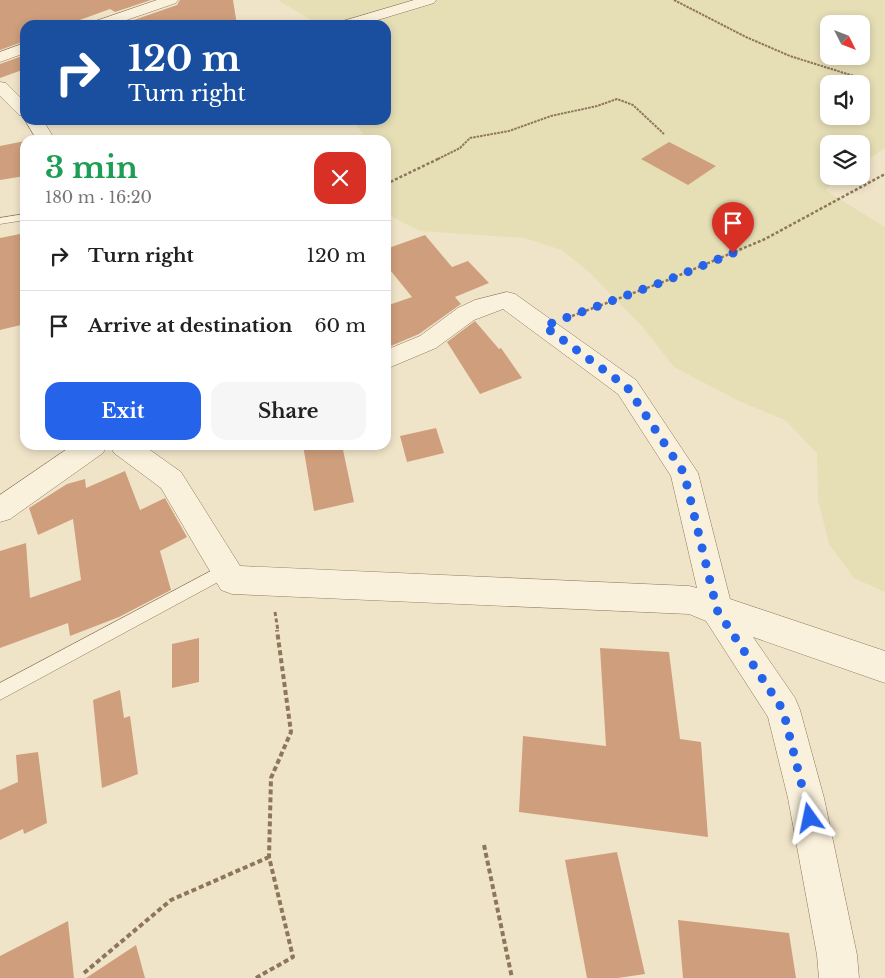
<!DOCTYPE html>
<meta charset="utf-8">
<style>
:root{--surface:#fff;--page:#f6f6f6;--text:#222;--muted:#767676;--line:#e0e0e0;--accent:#2563eb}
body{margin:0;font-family:"Libre Baskerville",serif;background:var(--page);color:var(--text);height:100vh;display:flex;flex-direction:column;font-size:19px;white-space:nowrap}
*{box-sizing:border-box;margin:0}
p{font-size:16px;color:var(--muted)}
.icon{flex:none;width:28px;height:28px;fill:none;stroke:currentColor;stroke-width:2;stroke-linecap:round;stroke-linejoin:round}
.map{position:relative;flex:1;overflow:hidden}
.sheet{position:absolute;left:20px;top:135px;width:371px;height:315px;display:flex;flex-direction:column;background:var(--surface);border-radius:15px;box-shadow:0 2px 8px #0003}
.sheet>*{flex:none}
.hud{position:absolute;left:20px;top:20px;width:371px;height:105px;border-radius:15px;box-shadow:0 2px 8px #0003;background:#1a4fa0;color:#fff;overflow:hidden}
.needle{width:32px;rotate:132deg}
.controls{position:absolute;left:820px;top:15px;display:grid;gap:10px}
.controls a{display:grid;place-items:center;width:50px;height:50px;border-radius:10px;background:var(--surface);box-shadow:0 2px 8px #0003;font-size:25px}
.pin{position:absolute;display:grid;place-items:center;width:42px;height:42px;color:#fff;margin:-51px -21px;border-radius:50% 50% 50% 0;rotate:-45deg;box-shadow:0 0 5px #0007}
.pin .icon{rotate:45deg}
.me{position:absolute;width:55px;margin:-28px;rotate:348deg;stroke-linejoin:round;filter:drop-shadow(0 0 4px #0008)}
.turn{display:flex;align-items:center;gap:18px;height:105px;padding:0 25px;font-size:22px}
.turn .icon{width:65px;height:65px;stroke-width:2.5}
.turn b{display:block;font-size:35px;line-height:42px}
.round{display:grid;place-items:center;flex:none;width:52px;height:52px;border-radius:15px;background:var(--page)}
.summary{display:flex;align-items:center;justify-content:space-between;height:85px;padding:0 25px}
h1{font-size:30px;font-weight:700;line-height:38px;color:#1e9e55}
.primary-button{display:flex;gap:10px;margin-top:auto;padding:10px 25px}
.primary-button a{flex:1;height:58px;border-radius:15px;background:var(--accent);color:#fff;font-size:20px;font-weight:700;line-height:58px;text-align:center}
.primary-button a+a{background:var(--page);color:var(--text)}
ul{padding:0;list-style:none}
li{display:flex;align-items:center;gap:15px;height:70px;padding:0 25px;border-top:1px solid var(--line)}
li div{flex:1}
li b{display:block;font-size:19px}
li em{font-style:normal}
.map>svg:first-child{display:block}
</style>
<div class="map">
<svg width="885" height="978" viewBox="0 0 885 978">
<rect width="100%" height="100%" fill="#f0e4c8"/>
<path fill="#e6deb5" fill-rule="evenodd" d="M278,0h607v148l-24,16v-20h-32v32h15l-19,14 60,37v365l-31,-14 -25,-34 -11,-44 -1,-47 -32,-33 -46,-19 -65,-34 -33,-42 -51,-52 -28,-23 -38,-12 -104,-7 -26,-13 -8,-11v-67h-19l-14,-20h33v-95h-71l-2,-4zM829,24h32v32h-32zM829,84h32v32h-32z"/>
<path fill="#cf9f7d" d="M0,0h151l-36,12 -5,-3 -44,16h-41v16l-25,9z
M180,0h53l4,25h-98l-8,-4 46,-16z
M25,55v14l-25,9v-14z
M25,141v35l-25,4v-34z
M669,142l47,24 -28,19 -47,-26z
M25,233v91l-25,6v-92z
M425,235l27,32 16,-6 21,22 -34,14 6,7 -42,30 -33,14v-42l26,-9 -26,-32v-16z
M475,321l24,28 2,-1 21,30 -42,16 -33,-52z
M436,428l8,25 -37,9 -7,-26z
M303,445h39l12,57 -40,9z
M125,471l15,39 25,-12 22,39 -27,14 11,39 -52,27 -49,19 -2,-13 -68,25v-97l26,-8 4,55 51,-18 -8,-61 -35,16 -9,-27 38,-24 18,-5 1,9z
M199,638v44l-27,6v-44z
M600,648l69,4 11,87 21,3 7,95 -189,-25 4,-76 83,10z
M120,690l4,28 6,-2 8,58 -36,14 -9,-88z
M38,752l9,71 -23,11 -1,-5 -23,11v-50l18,-8 -2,-27z
M617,852l28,122 -27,4h-31l-22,-118z
M678,920l111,13 7,45h-113z
M68,921l6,57h-74v-22z
M136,945l9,33h-59z"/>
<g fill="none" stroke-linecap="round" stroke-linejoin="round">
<g stroke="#8d765c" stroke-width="1">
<path id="service" d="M25,214v6l-25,4v-6z
M226,563l5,2 2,5 -2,5 -231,125v-17z"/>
</g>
<g stroke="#8d765c" stroke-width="1">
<path id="minor" d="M414,0h22l-2,3 -73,22h-23l2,-3z
M0,82l6,1 19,19v14l-6,-1 -19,-19z
M25,120h18l12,20h-18z
M507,292l8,2 121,86 62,93 32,126 155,52v32l-132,-46 42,61 5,12 24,88 33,157 2,23h-40l-2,-23 -29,-157 -20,-81 -62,-96 -17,-7 -457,-20 -11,-4 -60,-102 -47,-35 -4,-8h33l38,27 59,94 449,20 8,2 -26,-112 -53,-82 -115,-85 -29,11 -38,28 -50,21v-19l34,-14 38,-28 17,-8z
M73,445h34l-4,8 -93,66 -10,3v-27z"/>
</g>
<g stroke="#8d765c" stroke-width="1">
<path id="tertiary" d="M157,0h21l-2,3 -64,22h-21l2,-3z
M25,43v10l-25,9v-10z"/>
</g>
<path stroke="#8d765c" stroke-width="2" stroke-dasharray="2.5 1" stroke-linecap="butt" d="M674,0l72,37 44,19 70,22
M438,159l22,-11 10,-10 39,-7 42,-15 46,-10 20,-7 16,6 31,29"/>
<path stroke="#8d765c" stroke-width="2.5" stroke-dasharray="3 2" stroke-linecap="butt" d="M386,184l54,-26
M572,316l96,-36 97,-41 120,-65"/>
<path stroke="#8d765c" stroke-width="3" stroke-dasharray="4 2.5" stroke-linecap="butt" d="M275,612l3,19"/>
<path stroke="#8d765c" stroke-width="4" stroke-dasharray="5 3" stroke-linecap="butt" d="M484,845l28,133
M84,973l87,-73 98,-43
M256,978l37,-21 -24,-100 2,-79 20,-46 -14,-102"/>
<use href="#service" fill="#faf1dc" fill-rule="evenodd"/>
<use href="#minor" fill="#faf1dc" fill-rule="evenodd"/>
<use href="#tertiary" fill="#faf1dc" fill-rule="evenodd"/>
</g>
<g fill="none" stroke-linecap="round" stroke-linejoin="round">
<path stroke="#2563eb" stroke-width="9" stroke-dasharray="0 16.2" d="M733,253l-65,27 -124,46 83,61 57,86 33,137 66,100 27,108"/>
</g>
</svg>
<div class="controls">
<a><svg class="needle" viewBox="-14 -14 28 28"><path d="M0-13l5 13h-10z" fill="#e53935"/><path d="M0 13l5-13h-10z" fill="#767676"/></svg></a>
<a><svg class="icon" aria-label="sound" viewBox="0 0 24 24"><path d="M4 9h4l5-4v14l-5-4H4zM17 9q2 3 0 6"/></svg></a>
<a><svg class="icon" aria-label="layers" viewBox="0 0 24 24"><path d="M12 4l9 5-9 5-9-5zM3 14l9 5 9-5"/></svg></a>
</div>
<div class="pin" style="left:733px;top:253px;background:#d93025"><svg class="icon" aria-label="arrive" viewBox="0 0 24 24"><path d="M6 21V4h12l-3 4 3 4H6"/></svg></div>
<svg class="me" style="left:810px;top:818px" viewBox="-20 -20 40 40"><path d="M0-17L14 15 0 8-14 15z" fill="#2563eb" stroke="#fff" stroke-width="4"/></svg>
<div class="hud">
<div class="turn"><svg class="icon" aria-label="right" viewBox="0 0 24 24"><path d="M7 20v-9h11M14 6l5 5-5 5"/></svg><div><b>120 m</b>Turn right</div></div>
</div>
<section class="sheet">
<div class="summary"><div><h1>3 min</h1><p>180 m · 16:20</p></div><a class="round" style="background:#d93025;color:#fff"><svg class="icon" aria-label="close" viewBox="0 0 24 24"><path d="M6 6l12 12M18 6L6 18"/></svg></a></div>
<ul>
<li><svg class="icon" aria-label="right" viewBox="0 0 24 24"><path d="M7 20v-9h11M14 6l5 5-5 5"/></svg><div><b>Turn right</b></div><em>120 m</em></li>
<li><svg class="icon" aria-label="arrive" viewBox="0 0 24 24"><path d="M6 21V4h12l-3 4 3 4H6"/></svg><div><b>Arrive at destination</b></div><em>60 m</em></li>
</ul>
<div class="primary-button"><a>Exit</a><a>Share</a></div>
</section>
</div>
